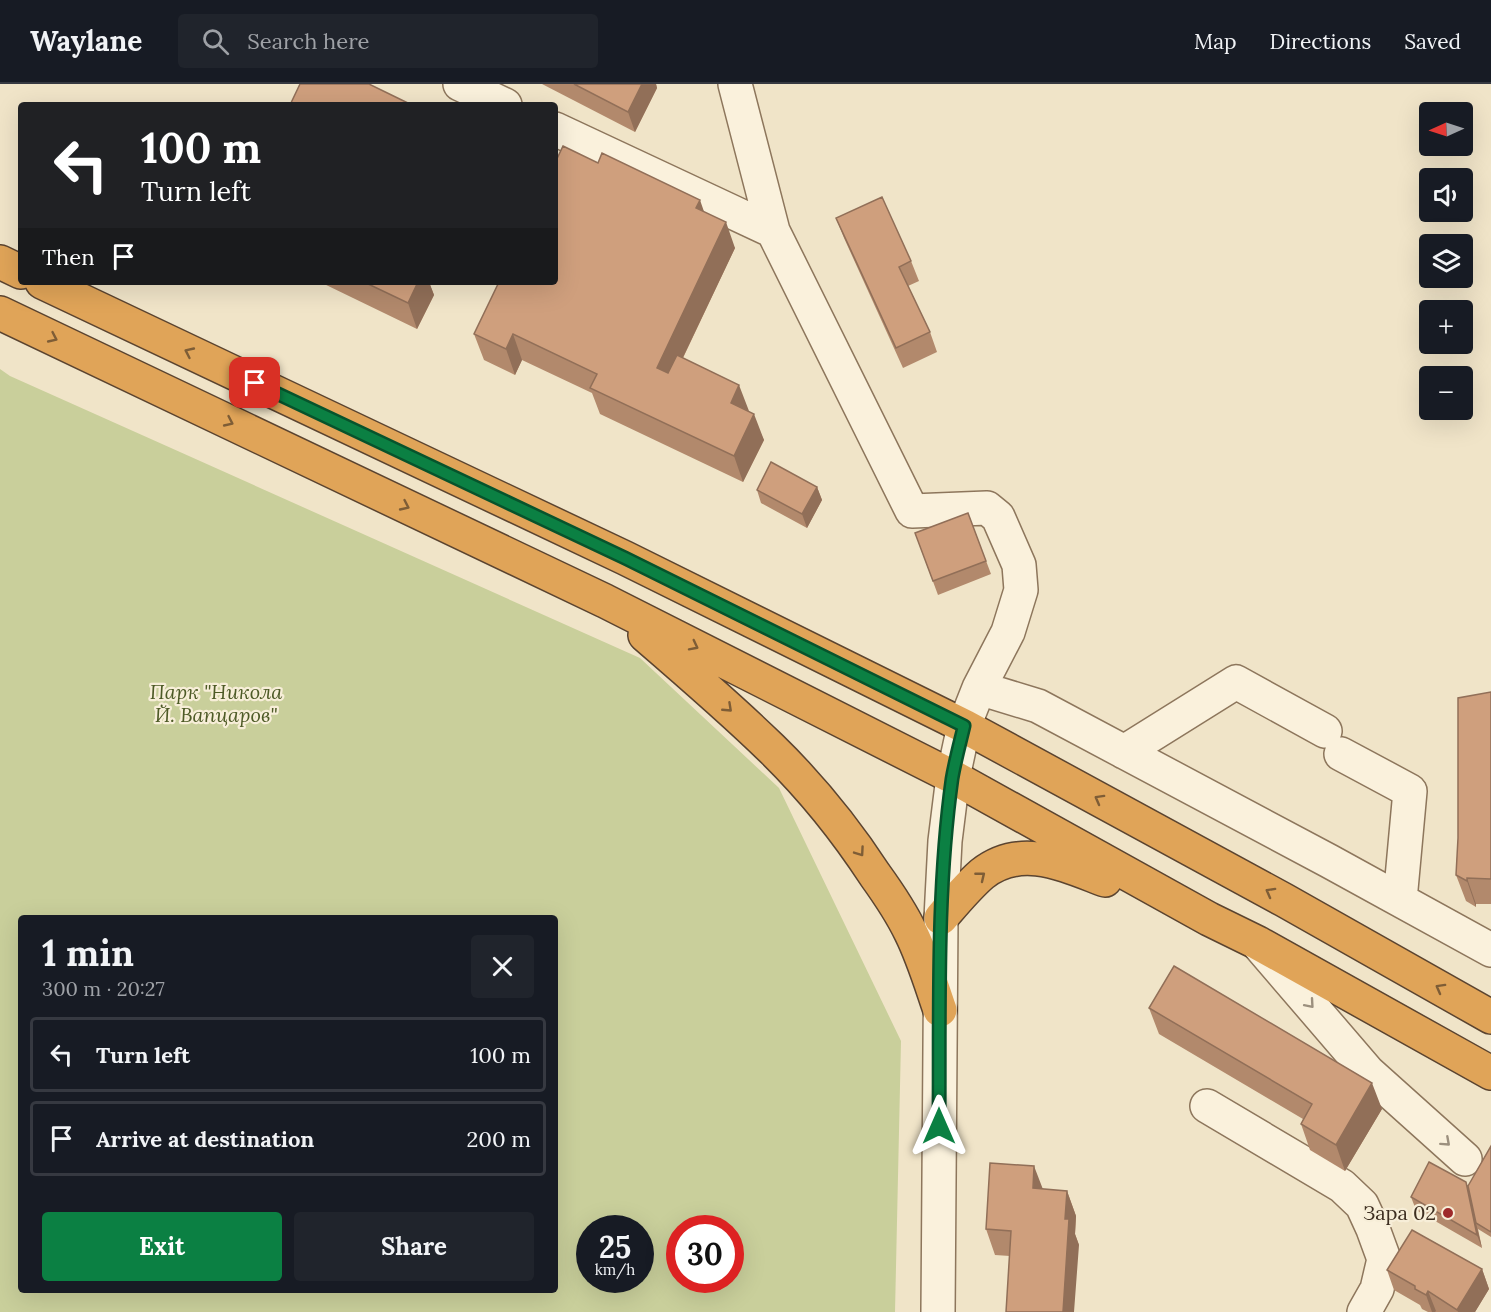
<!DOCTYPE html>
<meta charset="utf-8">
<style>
:root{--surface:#171b24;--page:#20242c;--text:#f1f3f6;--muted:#9ea1a6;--line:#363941;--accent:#0b8043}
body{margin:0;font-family:Lora,serif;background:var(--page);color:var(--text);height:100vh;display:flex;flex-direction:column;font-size:22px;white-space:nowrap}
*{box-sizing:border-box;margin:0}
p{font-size:20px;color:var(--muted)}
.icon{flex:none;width:33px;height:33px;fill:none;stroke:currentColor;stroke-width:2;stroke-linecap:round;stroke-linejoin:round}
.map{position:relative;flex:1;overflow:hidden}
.details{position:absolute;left:18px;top:831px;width:540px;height:378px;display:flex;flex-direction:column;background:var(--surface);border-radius:6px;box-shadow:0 6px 24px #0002}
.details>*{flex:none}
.hud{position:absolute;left:18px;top:18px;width:540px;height:183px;border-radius:6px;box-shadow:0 6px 24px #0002;background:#202124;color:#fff;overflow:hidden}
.needle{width:39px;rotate:267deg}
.controls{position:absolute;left:1419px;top:18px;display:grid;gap:12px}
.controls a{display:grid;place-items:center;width:54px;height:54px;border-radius:6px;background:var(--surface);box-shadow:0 6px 24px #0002;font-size:30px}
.speed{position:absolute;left:576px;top:1131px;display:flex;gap:12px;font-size:30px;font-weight:700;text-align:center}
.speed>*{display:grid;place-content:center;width:78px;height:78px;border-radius:50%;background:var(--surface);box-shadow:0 6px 24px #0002;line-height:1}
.speed small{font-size:15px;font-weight:400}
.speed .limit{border:9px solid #d22;background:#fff;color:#111}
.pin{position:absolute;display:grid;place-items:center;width:51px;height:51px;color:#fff;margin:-26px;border-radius:12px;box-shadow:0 3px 9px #0006}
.me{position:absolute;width:66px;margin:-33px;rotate:0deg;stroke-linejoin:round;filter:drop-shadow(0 0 4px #0008)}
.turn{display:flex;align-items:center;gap:21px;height:126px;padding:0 24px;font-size:27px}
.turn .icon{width:78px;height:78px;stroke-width:2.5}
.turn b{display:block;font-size:42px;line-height:51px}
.then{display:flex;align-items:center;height:57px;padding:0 24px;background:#0003;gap:12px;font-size:22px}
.round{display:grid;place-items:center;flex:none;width:63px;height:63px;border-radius:6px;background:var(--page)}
.headline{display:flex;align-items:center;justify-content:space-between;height:102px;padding:0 24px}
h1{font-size:36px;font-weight:800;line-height:45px}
.cta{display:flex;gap:12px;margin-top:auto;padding:12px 24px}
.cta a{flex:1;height:69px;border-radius:6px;background:var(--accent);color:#fff;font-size:24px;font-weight:800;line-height:69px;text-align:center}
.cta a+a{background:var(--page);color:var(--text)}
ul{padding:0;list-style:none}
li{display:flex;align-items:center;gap:18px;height:75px;margin:0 12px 9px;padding:0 12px;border:3px solid var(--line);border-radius:6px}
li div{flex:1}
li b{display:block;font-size:22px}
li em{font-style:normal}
header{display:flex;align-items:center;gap:36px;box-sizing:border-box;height:84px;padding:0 30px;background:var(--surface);border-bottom:2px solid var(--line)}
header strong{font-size:28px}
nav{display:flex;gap:33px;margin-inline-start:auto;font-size:21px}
.search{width:420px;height:54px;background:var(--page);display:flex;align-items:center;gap:15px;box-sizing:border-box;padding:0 21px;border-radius:6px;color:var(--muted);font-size:22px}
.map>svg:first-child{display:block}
</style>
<header>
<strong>Waylane</strong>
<div class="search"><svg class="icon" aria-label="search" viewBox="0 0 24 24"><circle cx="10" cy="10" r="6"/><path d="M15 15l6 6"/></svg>Search here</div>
<nav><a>Map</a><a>Directions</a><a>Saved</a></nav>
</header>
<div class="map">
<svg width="1491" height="1228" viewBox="0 0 1491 1228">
<rect width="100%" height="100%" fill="#f0e4c8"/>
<path fill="#c9cf9b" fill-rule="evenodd" d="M0,285l10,7 630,282 139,130 122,253 -6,271h-895zM21,834h534v372h-534zM640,1144v52h-50v-52zM730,1144v52h-50v-52z"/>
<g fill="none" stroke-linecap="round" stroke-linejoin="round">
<g stroke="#8d765c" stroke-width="36">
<path id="minor" d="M460,0l45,21
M735,0l38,147
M555,45l218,102 139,280 75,-3 11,9 21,48 2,25 -13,42 -29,56 -15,38 -11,51 -8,64 -4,77 -3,394
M979,604l59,18 291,155 162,89
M1124,668l112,-70 89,49
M1341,670l69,37 -10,109
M1259,861l109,127 97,87
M1207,1022l135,80 20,19 11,24 11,30 -7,30 -13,23"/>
</g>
<g stroke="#5b4430" stroke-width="36">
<path id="highway" d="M0,178l21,10
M42,198l583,276 339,168 320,174 207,117
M0,229l605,288 348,176 256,142 49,24 233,130
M645,551c43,37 86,74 126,113 39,38 74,81 104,127 13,18 26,37 36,58 12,24 20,51 29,77
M941,834c13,-15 26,-31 41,-44 39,-31 83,-9 123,6"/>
</g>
<use href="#minor" stroke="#faf1dc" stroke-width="33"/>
<use href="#highway" stroke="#e0a458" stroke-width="33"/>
</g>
<path fill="#b2896c" d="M542,0h114l1,4 -22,44z
M704,128l31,36 -52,110 66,53 15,29 -21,42 -143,-68 -8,-21 -70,-33 -7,15 -31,-15 -10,-26z
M836,134l75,43 8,20 -11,5 22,46 7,20 -34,16 -59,-130z
M320,198h109l5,13 -17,34z
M817,403l5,13 -15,28 -46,-25 -4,-13z
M968,429l23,61 -53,21 -23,-62z
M1491,608v212h-15v3l-10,-6 -10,-26z
M1149,924l233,101 -37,62 -35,-21 -9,-26 2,-5 -144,-85z
M1491,1062v91l-13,-8 4,19 -66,-38 -5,-13 57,-11z
M1042,1105l25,2 9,25 -1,18 4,11 -69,11 -15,-1 -9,-26z
M1482,1185l7,20 -14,23h-47l-6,-3 -2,-4 -26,-15 -7,-20z"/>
<path fill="#916f58" d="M642,0h14l1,4 -22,44 -7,-20z
M700,116l9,26 -13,-18z
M726,138l9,26 -69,145 -9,-25z
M415,198h14l5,13 -17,34 -9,-26z
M513,250l9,26 -7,15 -9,-26z
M739,301l10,26 -18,-8z
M754,330l10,26 -21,42 -9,-26z
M817,403l5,13 -15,28 -5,-14z
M1467,794l9,26v3l-9,-26z
M1372,999l10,26 -37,62 -9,-26z
M1034,1082l10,26 -11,-4z
M1466,1098l5,13 5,28 6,25 -5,-13z
M1067,1107l9,25 -1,18 4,11 -5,67h-11l2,-93z
M1482,1185l7,20 -14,23h-17l-1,-2z
M1428,1207l8,20 -1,1h-3l-6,-17z"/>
<path fill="#cf9f7d" stroke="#916f58" stroke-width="1.5" d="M300,0h69l43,21h-122z
M574,0h68l-14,28z
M563,62l35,17 4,-10 98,47 -4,8 30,14 -69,146 11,5 9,-18 62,30 -8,18 23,11 -20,42 -144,-68 7,-14 -84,-40 -7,15 -32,-15 25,-52h56v-119z
M882,113l29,64 -12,6 31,65 -34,16 -60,-130z
M364,198h54l-10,21z
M771,378l46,25 -15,27 -45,-24z
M968,429l18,48 -53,20 -18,-48z
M1491,608v187l-24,-1v3l-11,-6 2,-37v-140z
M1174,882l198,117 -36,62 -35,-21 11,-20 -163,-96z
M1491,1062v86l-15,-9 -8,-37z
M1429,1078l37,20 11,53 -66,-38z
M990,1079l44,3 -1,22 34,3 -2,28h4l-6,93h-57l5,-81 -25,-2z
M1412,1146l70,39 -25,41 -29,-19 -2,4 -11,-6v-3l-28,-16z"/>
<defs><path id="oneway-chevron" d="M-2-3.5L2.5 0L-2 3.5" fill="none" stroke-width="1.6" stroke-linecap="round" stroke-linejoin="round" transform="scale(1.5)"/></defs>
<g stroke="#7e5d36">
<use href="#oneway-chevron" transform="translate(53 254) rotate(25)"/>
<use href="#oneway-chevron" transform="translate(189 268) rotate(-155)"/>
<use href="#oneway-chevron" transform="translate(229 338) rotate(25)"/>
<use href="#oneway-chevron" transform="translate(405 422) rotate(25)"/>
<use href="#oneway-chevron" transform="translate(694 562) rotate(27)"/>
<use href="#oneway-chevron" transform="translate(728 624) rotate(43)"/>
<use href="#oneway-chevron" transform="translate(1099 715) rotate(-151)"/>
<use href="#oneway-chevron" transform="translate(860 768) rotate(55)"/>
<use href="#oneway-chevron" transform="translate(981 792) rotate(-39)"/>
<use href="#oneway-chevron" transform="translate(1270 808) rotate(-151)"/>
<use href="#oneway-chevron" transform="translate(1440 904) rotate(-151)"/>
</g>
<g stroke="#9c907e">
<use href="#oneway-chevron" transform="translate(1310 920) rotate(49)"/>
<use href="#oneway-chevron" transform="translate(1446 1058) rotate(42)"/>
</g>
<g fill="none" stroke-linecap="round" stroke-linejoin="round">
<g stroke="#07532c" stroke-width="15">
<path id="route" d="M255,299l370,175 339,168c-4,17 -9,35 -12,53 -16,115 -12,232 -13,347"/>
</g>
<use href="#route" stroke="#0b8043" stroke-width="10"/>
</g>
<circle fill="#9e2a2b" stroke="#f7eed8" stroke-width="2" cx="1448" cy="1129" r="6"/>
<g text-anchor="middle" stroke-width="4.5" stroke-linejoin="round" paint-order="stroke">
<g font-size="20" font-style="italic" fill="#4d5a26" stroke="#f7eed8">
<text x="216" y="615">Парк "Никола<tspan x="216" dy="23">Й. Вапцаров"</tspan></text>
</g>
<g font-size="20" fill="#3d2e20" stroke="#f7eed8" text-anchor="end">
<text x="1436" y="1136">Зара 02</text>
</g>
</g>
</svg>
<div class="controls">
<a><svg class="needle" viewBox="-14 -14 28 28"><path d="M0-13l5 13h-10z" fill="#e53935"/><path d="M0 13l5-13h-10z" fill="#9ea1a6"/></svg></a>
<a><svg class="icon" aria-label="sound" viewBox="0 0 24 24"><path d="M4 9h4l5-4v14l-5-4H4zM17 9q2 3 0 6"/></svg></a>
<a><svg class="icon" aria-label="layers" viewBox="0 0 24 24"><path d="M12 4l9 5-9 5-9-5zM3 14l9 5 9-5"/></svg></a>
<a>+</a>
<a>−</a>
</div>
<div class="speed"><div>25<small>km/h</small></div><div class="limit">30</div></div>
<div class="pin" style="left:255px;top:299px;background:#d93025"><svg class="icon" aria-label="arrive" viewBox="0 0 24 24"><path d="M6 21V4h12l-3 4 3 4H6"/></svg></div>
<svg class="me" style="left:939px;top:1042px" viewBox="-20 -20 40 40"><path d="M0-17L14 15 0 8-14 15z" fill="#0b8043" stroke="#fff" stroke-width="4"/></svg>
<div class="hud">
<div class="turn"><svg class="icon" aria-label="left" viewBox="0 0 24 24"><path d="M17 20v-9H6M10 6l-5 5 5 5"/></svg><div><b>100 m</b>Turn left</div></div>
<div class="then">Then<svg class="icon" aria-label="arrive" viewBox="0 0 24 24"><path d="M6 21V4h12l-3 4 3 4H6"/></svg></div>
</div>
<section class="details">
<div class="headline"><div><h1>1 min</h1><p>300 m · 20:27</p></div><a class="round"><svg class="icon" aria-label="close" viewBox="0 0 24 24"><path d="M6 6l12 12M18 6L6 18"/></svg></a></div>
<ul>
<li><svg class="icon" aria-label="left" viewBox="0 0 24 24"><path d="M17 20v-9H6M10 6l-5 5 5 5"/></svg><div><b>Turn left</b></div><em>100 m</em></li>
<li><svg class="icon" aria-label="arrive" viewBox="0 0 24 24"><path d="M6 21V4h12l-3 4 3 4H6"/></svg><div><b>Arrive at destination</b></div><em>200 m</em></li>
</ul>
<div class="cta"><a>Exit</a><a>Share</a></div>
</section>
</div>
